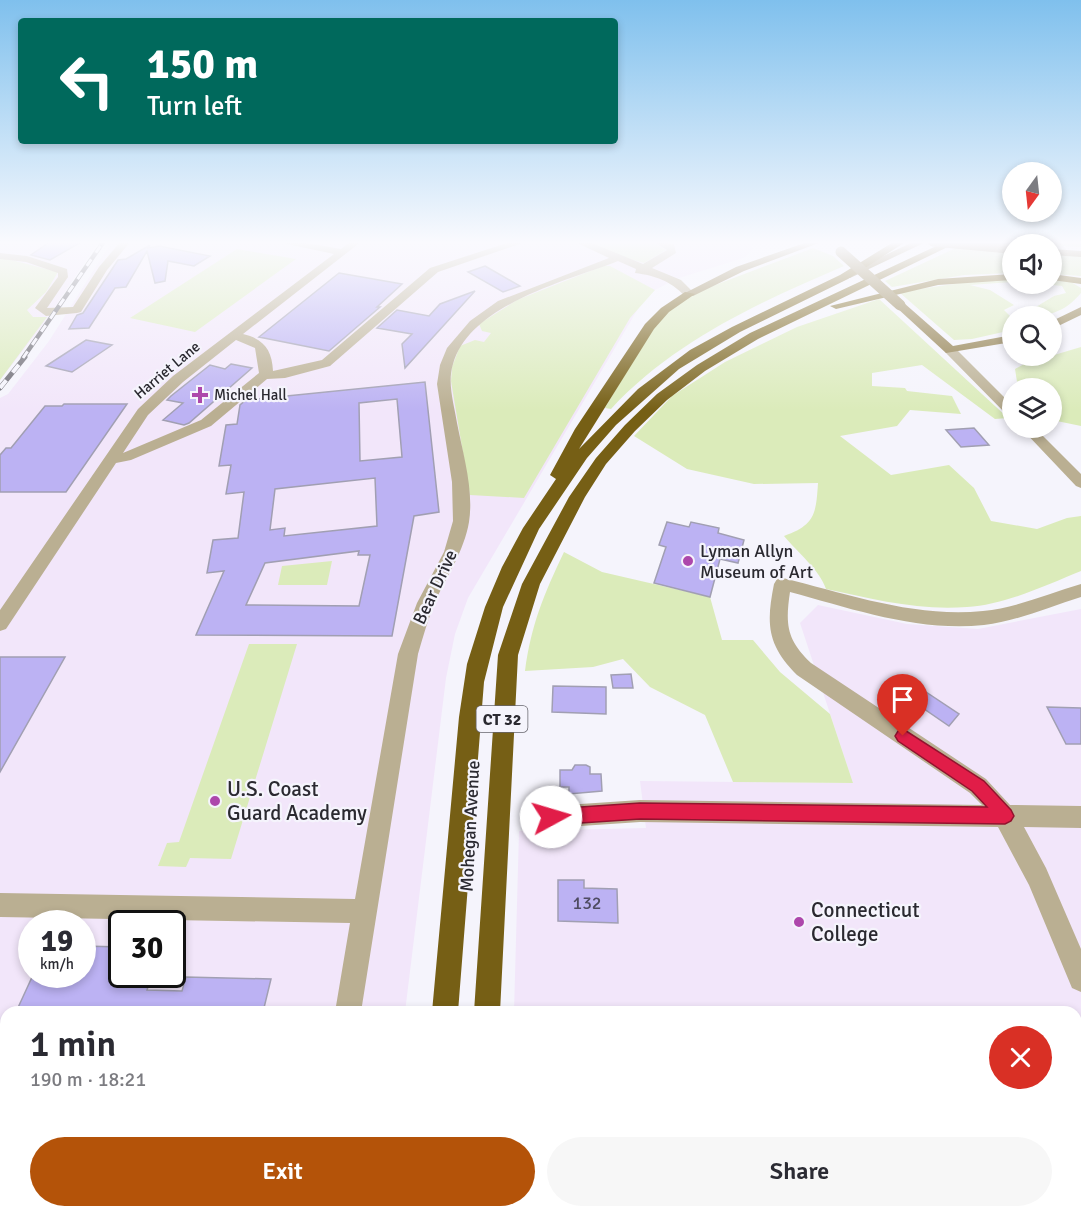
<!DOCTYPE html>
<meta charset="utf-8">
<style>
:root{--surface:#fff;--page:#f7f7f7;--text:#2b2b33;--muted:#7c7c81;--accent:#b45309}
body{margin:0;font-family:Signika,sans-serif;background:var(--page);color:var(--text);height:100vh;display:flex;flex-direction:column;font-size:22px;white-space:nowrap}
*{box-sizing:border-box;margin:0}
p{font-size:20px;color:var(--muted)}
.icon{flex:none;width:33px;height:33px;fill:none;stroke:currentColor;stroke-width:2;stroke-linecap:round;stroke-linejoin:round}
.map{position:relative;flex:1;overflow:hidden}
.details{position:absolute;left:0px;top:1006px;width:1082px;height:212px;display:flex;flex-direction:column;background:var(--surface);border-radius:18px 18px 0 0;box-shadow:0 3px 9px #0003}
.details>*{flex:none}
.hud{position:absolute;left:18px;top:18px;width:600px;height:126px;border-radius:6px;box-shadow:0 3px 9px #0003;background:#00695c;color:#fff;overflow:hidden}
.needle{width:39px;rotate:195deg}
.controls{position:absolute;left:1002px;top:162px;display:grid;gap:12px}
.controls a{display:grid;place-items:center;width:60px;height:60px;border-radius:50%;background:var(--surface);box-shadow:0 3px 9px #0003;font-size:30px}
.speed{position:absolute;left:18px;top:910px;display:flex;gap:12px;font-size:30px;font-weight:700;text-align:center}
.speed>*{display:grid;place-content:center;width:78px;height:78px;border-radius:50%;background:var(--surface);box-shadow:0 3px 9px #0003;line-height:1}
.speed small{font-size:15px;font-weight:400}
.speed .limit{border:3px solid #111;border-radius:9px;background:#fff;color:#111}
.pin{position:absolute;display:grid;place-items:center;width:51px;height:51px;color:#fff;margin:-62px -26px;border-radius:50% 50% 50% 0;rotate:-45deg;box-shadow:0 0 6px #0007}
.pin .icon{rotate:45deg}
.me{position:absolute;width:66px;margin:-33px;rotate:84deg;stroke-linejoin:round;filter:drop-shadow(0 0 4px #0008)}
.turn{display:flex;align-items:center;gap:21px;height:126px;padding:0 30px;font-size:27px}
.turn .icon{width:78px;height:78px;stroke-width:2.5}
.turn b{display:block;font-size:42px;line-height:51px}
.round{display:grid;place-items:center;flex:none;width:63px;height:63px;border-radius:32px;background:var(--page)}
.head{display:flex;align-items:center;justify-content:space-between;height:102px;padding:0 30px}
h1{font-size:36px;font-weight:600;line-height:45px}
.button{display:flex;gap:12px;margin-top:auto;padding:12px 30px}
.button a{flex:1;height:69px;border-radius:36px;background:var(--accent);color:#fff;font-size:24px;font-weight:600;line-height:69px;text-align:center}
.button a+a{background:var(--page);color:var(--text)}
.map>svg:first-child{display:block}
</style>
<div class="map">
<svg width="1081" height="1217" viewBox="0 0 1081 1217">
<rect width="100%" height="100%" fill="#f5f4fc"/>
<path fill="#f2e6fa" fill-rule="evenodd" d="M10,241h89l-59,88 -40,51v-135z
M112,241h640v8l-6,8 -70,22 -21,11 -13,12 -174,296 -13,36 -9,44 -41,334h-399v150h-6v-764l8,-4 41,-53zM32,924h50v51h-50zM122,924h50v51h-50z
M818,605l89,19 71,5 103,-20v608h-574l1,-5h568v-200h-562l5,-181 127,-3 -6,-47 213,2 -53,-160z"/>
<path fill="#dbebba" d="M584,241h67l15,9 -22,13 -29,-8z
M983,241h98v6z
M960,246l52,5v22l-48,2 -72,12 -7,-6z
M813,248l20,8 11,10c-84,36 -170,75 -233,143l-6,-1 53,-89 31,-24z
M237,249l59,10 -101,73 -65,-14z
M1052,255l29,1v20l-29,-2z
M0,257l58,15 -12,20 -19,18 6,7h14l-47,63z
M603,266h7l45,24 -25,28 -106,180 -54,-3 -19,-114 1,-14 8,-21 15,-6 9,2 7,-9 -9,-2 -3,-7 38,-24z
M981,280h31v2l-42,3 20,5 24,15 -10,5 8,8v12l-40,9 -18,1 -55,-48z
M1052,280l19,2 10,6v5c-18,21 -33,23 -60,23l33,-20 12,-3 -4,-7 -18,-2h8z
M879,299l129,119 -13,1 -73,-54 -50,8v13l33,2 2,3 45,5 9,18 -51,-4 -13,16 -57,10 51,39 58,-10 25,23 17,33 46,8 30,-11 14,-2v55c-34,14 -77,34 -114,36 -48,4 -94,-8 -141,-18 -6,-19 -29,-37 -42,-53 31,-11 32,-22 34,-53l-64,1 -67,-15 -53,-33 38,-40 53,-34 72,-35z
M1081,347v79l-29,-6v-32h-34l-3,-19 9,-5z
M564,552l38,20 108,25 12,43h31l27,32 50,42 23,69 -120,-1 -28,-67 -55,-28 -27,-28 -30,8 -68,4c6,-46 19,-77 39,-119z
M332,561l-5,24h-49l4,-19z
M249,644h48l-66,215 -41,-1 -4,9 -28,-1 9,-23 12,-1z"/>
<path fill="#bcb2f3" stroke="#a19fb2" stroke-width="1.5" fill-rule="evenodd" d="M51,241h32l-33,19 -19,-5z
M150,245l-2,3 11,-2 51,10 -16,10 -26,-5 -3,20 -10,2 -8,-32 -21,36 -11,1 -26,40 -20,1 8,-14 6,-2 35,-53 8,-1z
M485,266l35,20 -17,6 -35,-20z
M339,273l63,11 -25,23h3l-51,44 -70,-14z
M475,291l-70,77 -3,-24 10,-10 -35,-6 20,-18 32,6 11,-12z
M86,340l26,5 -40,27 -26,-6z
M231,364l21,4 -63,55 -5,2 -21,-5 20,-17 -16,-3 4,-4 39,-31 15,4z
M425,382l14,130 -25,4 -22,120 -196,-1 28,-64 -17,2 6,-33 25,-2 6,-46 -18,2 5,-29 -12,1 7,-41 11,-1 3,-19 6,-5zM397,399l5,58 -42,4 -1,-58zM375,478l2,48 -93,10 1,-8 -15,2 5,-41zM359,551l-1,4h12l-11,51 -113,-1 19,-42z
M64,404h63l-61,88h-66v-37l6,-7h5l34,-42h17z
M974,428l15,17 -28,2 -15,-17z
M667,522l22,5 2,-5 28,6 -1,5 26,7 -6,23 -18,-4 -10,38 -56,-14 12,-36 -7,-2z
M0,657h65l-65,115z
M631,674l2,14h-20l-2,-13z
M914,684l45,30 -10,12 -45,-31z
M553,686l53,1v27l-54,-2z
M1047,707l34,1v36h-15z
M575,765h11l4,2v7h11l1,17 -33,3v-7h-9v-17h12z
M558,880h26v8l33,1 1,34 -60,-2z
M82,946l40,1v28h30l-5,15 35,1 4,-14 85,2 -8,33h-247l17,-37h49z"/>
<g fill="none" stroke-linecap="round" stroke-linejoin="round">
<path fill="#baaf92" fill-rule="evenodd" d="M121,241h10l-24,29 -26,42 -4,1 -31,3 -11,-8 23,-31v-4l-32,-11 -26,-3v-6l27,3 40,13 1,8 -21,31 26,-1 26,-40z
M273,241h22l46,8 10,-8h11l-119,93c21,5 29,16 30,37l49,-11 108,-92 83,-27h15l-90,31 -108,94 -45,12 -18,1 -56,47 -80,34 -15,3 -110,166 -6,2v-21l138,-201 35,-33 161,-122zM236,340l19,8 4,25 -58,47 -78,33 25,-38 35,-33z
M573,241h14l56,23 24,-14 -15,-9 22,3 2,9 -24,15 29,12 14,14 -10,2c-16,-16 -29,-20 -50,-23l1,-4 -18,-8c-51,20 -148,43 -165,103 -6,19 1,40 4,59 6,31 17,67 12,99 -5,29 -22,54 -34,80 -7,17 -12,35 -17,52l-57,358h-26l15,-89 -350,-6v-24l355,6 43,-245 19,-51 27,-51 9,-31 -1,-39 -15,-98 3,-19 7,-17 23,-27 28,-20 111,-43z
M950,346l4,1 58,58v11l-5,-1 -61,-62 -2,-3z
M1021,428h14l46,46v14l-5,-2z
M783,578c65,16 132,40 200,33 34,-3 66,-18 98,-27v13c-32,10 -64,24 -97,28 -66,7 -131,-16 -194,-33 -5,33 -3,48 21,71l175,116 24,26 71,1v22l-57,-1 22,41 35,81v43l-9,-4 -43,-103 -31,-58 -358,-5 -89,6 -8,-3 -3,-8 3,-8 8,-3 89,-6 342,5 -12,-12 -173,-118c-30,-30 -31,-51 -23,-91l3,-5z
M0,1188h6v24h23l-2,5h-27z
M254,1212h32l-1,5h-32z"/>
<path fill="#88743d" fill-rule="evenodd" d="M810,241h14l-80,30 -51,25 -10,-2 53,-27z
M915,241h13l-78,37 -9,-2z
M1052,249l29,2v6l-29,-2z
M896,303h8l49,43 59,-11v7l-66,11 -50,-46z
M1081,307v8l-29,14v-8z"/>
<path fill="#765f15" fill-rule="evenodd" d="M895,241h12l-59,38 -108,53 -61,37 -63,56 -29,33 -48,71 -36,78 -19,75 -26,330h-26l27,-295 8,-53 18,-57 17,-40 21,-39 33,-49 -6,-4 25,-46 70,-105 16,-16 24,-16 10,2 -26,18 -15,17 -75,120 59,-60 52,-39 42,-23 108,-52z
M947,241h13l-202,98 -53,32 -38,29 -32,31 -29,33 -21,33 -45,87 -22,71 -18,357h-26l24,-357 24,-71 47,-87 27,-39 29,-33 32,-31 40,-29 53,-32z
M1012,274v6l-74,5 -102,24 -6,-3 108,-27z
M1052,274l29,4v6l-29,-4z
M410,1212h32l-1,5h-32z
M461,1212h32l-1,5h-32z"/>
<g stroke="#6c6b73" stroke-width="4.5">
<path id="rail-far1" d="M23,358l81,-117"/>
</g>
<g stroke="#6c6b73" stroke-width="5">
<path id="rail" d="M0,388l25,-31"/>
</g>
<use href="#rail-far1" stroke="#f5f4fc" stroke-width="3" stroke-dasharray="8" stroke-linecap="butt"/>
<use href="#rail" stroke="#f5f4fc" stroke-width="4" stroke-dasharray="10" stroke-linecap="butt"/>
<path stroke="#88743d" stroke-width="11" d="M933,241l76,7
M841,252l59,53"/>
</g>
<linearGradient id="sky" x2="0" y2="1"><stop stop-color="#7fc0ed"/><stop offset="0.59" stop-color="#fafafe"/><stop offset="1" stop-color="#fafafe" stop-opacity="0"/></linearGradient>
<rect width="1081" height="411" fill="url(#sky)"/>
<path fill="#e11d48" stroke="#92132f" stroke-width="1.5" d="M903,729l81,52 27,29 3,6 -3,5 -6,3 -365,-5 -89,6 -6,-2 -3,-6 3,-6 6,-2 89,-6 347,4 -15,-16 -74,-50 -3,-5 3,-5z"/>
<g fill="#ad47ab" stroke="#f5f4fc" stroke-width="2">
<path d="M197 386h6v6h6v6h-6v6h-6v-6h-6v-6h6z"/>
<circle cx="688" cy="561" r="6"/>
<circle cx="215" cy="801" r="6"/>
<circle cx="799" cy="922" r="6"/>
</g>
<g text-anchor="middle" stroke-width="4.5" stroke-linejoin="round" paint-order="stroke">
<g font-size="15" fill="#2a2930" stroke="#f5f4fc">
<text transform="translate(167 370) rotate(-40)" y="5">Harriet Lane</text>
</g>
<g font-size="15" fill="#2a2930" stroke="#f5f4fc" text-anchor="start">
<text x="214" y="400">Michel Hall</text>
</g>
<rect fill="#f5f4fc" stroke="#67666d" stroke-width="1.5" x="476.5" y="706" width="51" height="26" rx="4.5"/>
<g font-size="16" font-weight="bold" fill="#2a2930">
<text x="502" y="725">CT 32</text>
</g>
<g font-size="18" fill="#2a2930" stroke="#f5f4fc" text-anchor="start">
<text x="700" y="557">Lyman Allyn<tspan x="700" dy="21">Museum of Art</tspan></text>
</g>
<g font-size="18" fill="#2a2930" stroke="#f5f4fc">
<text transform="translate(435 587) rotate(-65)" y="6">Bear Drive</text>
<text transform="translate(470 826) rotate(-87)" y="6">Mohegan Avenue</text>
</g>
<g font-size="18" fill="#4e4b61">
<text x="587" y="909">132</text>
</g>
<g font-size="21" fill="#2a2930" stroke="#f5f4fc" text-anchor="start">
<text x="227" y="796">U.S. Coast<tspan x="227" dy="24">Guard Academy</tspan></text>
<text x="811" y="917">Connecticut<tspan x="811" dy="24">College</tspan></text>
</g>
</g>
</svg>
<div class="controls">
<a><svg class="needle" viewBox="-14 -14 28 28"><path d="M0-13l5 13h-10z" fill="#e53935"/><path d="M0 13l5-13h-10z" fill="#7c7c81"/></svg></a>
<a><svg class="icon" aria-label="sound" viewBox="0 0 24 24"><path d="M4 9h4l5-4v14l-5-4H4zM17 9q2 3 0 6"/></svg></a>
<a><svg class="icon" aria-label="search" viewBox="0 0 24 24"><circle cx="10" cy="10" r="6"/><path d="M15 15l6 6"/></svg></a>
<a><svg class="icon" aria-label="layers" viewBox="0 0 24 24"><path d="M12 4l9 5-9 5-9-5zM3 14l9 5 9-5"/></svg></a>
</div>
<div class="speed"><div>19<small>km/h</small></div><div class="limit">30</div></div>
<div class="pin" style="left:903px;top:736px;background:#d93025"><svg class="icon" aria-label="arrive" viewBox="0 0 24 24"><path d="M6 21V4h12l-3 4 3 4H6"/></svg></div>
<svg class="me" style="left:551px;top:817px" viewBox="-20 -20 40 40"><circle r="19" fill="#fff"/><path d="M0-13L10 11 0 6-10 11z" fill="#e11d48"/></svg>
<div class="hud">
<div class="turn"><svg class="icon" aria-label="left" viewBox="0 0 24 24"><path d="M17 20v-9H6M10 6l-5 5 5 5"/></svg><div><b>150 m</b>Turn left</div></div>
</div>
<section class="details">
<div class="head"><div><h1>1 min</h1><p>190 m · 18:21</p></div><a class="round" style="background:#d93025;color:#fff"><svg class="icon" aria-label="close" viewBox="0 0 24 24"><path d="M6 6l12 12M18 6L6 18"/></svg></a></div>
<div class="button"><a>Exit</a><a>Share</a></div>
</section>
</div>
